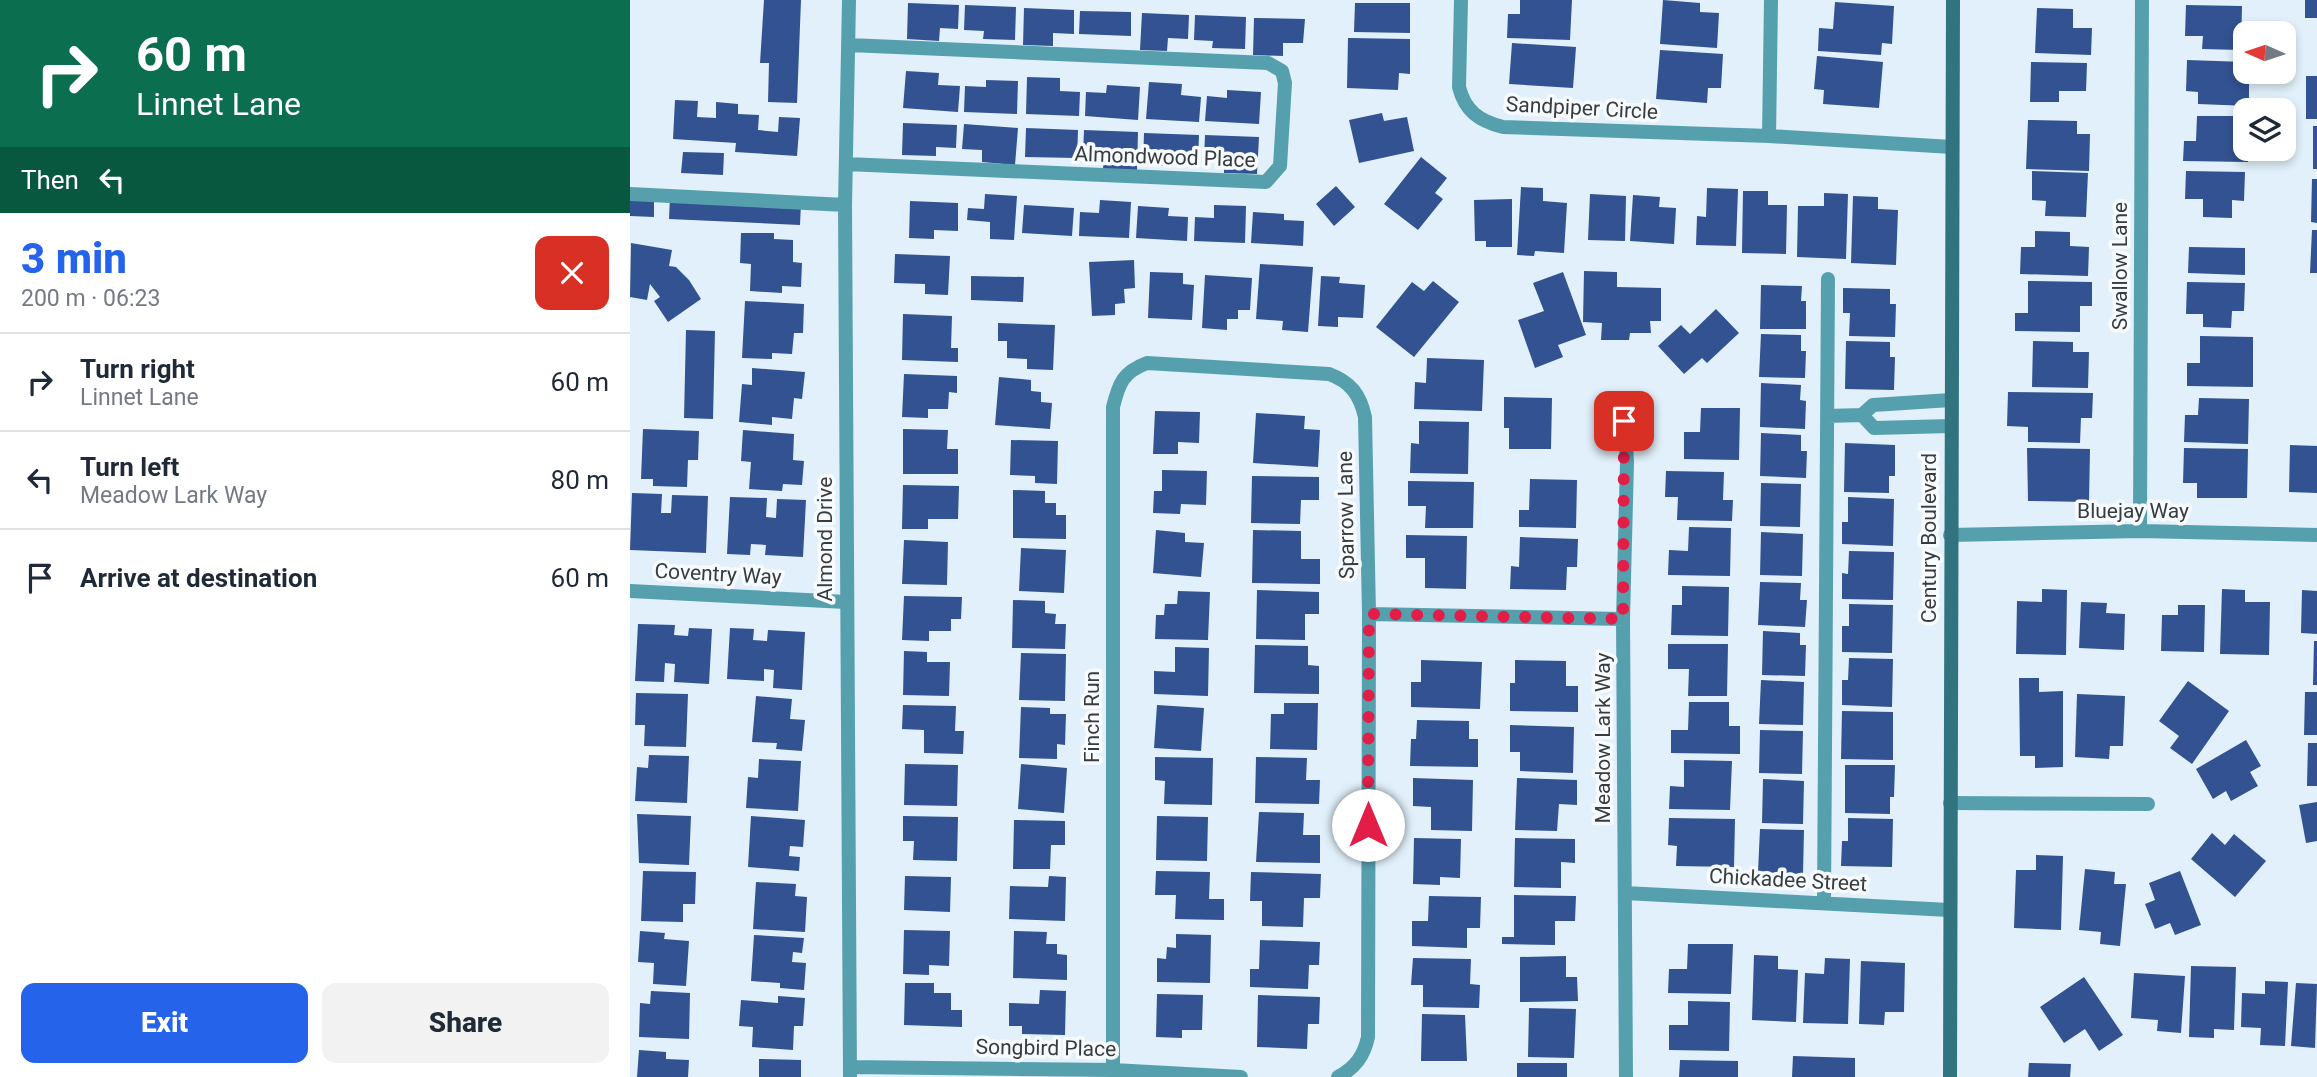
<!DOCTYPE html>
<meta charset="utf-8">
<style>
:root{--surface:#fff;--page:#f2f2f3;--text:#1f2937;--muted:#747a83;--line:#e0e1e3;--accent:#2563eb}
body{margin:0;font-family:Roboto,sans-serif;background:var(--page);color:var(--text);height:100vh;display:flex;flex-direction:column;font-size:26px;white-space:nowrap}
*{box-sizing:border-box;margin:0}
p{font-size:23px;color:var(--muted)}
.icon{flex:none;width:38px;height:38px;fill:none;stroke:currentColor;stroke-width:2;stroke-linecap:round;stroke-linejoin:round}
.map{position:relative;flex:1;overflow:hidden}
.side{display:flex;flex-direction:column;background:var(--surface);width:630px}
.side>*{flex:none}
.banner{background:#0b6e4f;color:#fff;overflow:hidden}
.needle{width:46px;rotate:273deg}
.tools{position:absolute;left:1603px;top:21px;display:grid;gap:14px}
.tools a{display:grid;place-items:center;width:63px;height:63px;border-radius:14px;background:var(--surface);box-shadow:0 4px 10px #0003;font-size:35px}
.pin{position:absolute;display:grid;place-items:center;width:60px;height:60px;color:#fff;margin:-30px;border-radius:14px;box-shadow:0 4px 10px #0006}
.me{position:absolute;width:77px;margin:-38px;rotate:0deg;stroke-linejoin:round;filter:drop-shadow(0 0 5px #0008)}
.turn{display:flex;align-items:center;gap:24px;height:147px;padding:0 21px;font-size:32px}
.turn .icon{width:91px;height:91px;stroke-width:2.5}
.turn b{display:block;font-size:49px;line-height:60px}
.then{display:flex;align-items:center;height:66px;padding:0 21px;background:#0003;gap:14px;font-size:26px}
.round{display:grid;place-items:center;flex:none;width:74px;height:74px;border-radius:14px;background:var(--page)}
.head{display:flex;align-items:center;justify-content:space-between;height:119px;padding:0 21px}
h1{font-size:42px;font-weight:800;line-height:52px;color:var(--accent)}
.action{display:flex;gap:14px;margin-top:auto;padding:14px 21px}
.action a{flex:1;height:80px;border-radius:14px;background:var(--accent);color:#fff;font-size:28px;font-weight:800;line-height:80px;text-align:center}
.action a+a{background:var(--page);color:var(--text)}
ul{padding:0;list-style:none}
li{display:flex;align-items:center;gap:21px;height:98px;padding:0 21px;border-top:2px solid var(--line)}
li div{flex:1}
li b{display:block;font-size:26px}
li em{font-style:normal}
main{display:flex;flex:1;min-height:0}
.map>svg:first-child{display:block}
</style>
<main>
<section class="side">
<div class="banner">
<div class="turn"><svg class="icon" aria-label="right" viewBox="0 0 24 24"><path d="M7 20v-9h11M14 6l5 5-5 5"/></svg><div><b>60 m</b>Linnet Lane</div></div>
<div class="then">Then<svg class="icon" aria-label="left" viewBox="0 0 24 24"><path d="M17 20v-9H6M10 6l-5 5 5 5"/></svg></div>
</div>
<div class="head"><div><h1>3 min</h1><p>200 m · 06:23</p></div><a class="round" style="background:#d93025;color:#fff"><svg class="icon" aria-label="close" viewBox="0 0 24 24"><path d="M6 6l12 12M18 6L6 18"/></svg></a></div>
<ul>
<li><svg class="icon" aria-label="right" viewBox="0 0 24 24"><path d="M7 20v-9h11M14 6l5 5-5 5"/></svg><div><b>Turn right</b><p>Linnet Lane</p></div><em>60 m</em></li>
<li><svg class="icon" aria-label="left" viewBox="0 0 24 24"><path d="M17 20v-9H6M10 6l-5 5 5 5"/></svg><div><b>Turn left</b><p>Meadow Lark Way</p></div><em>80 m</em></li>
<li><svg class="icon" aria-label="arrive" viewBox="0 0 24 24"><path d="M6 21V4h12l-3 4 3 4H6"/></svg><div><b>Arrive at destination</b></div><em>60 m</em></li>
</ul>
<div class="action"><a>Exit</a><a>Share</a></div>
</section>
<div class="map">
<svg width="1687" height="1077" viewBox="0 0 1687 1077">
<rect width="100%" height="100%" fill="#e1f0fa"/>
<path fill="#325291" d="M134,0h37l-4,103 -29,-1 1,-39h-9z
M890,0h52l-2,40 -63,-2 1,-24h12z
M1033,0l37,3v9l19,1 -2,35 -57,-4z
M1675,0h12v18h-12z
M1205,2l59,4 -2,38 -10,-1 -1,12 -63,-4 1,-23 14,1z
M278,3l51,2 -1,24 -18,-1 -1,13 -32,-2z
M725,3h55v30l-56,-1z
M335,5l51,2 -1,33 -32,-1 1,-8 -20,-1z
M1556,5l56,1 -1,44 -39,-1 1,-13h-18z
M394,8l50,2v24l-21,-1v13l-30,-1z
M1407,8l36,1v19h19l-1,27 -56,-2z
M450,11l51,1v24l-52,-2z
M512,13l47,2 -1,24 -20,-1 -1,13 -27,-1z
M565,15l51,2 -1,32 -33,-1 1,-7 -19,-1z
M624,18l51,1 -2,24h-20v13l-30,-1z
M718,38l62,1v35l-11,-1 -1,17 -51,-2z
M882,43l64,4 -3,41 -64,-4z
M1030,50l63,4 -2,34h-13l-1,15 -51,-4z
M1187,56l66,6 -4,46 -56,-4 1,-14 -10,-1z
M1557,60l58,2v10h4v34l-51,-2v-12l-12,-1z
M1401,62l56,1 -1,28h-27v11h-29z
M276,71l33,2 -1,12 22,1 -2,26 -55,-4z
M1676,76h11v43h-11z
M397,77l33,1v13l20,1 -1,24 -53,-2z
M356,80l32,1 -1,33 -53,-2 1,-26 21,1z
M519,82l33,2 -1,11 20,2 -2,25 -53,-3z
M477,85l33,2 -2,33 -53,-4 1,-24 20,1z
M597,90l34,2 -2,32 -54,-3 2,-25 20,2z
M45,100l23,1 -1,16 19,1v-16l22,2v10l21,1 -1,15 20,2 1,-15 21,1 -3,38 -62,-4 1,-9 -63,-4z
M752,113l2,8 23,-4 7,34 -55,12 -10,-43z
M1567,116h48l3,46 -65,-1 1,-20h12z
M1398,120l49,1v13h13l-1,37 -63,-2z
M273,123l54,2 -1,23 -20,-1v9l-34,-1z
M334,124l54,4 -3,37 -33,-3v-12l-20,-1z
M1683,126h4v43h-4z
M396,128l52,2 -1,28 -52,-1z
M454,130l54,2 -1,38 -34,-1 1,-14h-21z
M514,133l55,2 -1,24 -20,-1v8l-35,-1z
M575,135l54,2 -2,37 -33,-1v-12l-20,-1z
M53,152l41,1 -1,22 -42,-2z
M791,157l26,21 -12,15 8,6 -25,31 -34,-26z
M1402,171l56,2 -2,44 -41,-1 1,-15 -14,-1z
M1556,171l59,1 -1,29 -12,-1v18l-29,-1v-18h-18z
M1682,179h5v44l-6,-1z
M706,186l19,21 -21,19 -18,-22z
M891,187l22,1v13l24,2 -3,50 -29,-2 -1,5 -17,-1z
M1077,188l31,1 -2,57 -40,-1 1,-29 9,1z
M1113,191h25v14h19l-1,49 -44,-1z
M1194,193l24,1 -2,65 -49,-2 1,-51h26z
M355,194l32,2 -3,44 -24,-1v-17l-23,-2 1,-12 16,1z
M960,194l36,2 -1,45 -37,-1z
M0,195l24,1v21l-24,-1z
M1003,195l27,2 -1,10 17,1 -2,36 -44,-3z
M1223,196l25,1v12l20,1 -2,55 -45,-2z
M40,197l131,6 -1,22 -131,-6z
M882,199v48h-26v-6h-11l-1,-41z
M470,200l31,2 -2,36 -50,-2 1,-24 19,1z
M280,201l48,2v28l-24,-1v9l-25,-1z
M394,205l50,3 -2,28 -50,-3z
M584,205l32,1 -1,37 -51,-2 1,-24 19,1z
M508,206l31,2 -1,8 20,1 -1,24 -51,-3z
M623,212l31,2v6l20,1 -1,25 -52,-3z
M1682,230h5v43h-7z
M1405,231l35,1v14l19,1 -1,29 -68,-2 1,-27h14z
M111,233h33v6l19,1v22l9,1 -1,24 -19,-1v7l-32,-2 1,-27 -11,-1z
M1,243l41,7 -3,16 7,1 13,13 12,19 -33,23 -14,-21 6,-4 -10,-13 -3,16 -17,-3z
M1559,247l56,1v27l-57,-2z
M265,254l55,2 -2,39 -23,-1v-10l-31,-1z
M504,260l1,28 -11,1 1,14 -10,1v11l-23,1 -3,-54z
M630,264l53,3 -5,65 -26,-2 1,-9 -27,-2z
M954,271l33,1v15l44,1v33h-11l1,12h-21l-1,7h-28l1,-17 -19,-1z
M520,272l33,1v11l11,1 -2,35 -44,-2z
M933,272l23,63 -28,10 5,12 -28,11 -17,-48 26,-9 -11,-28z
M575,275l47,3 -2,32h-12v9h-11v11l-25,-2z
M341,276l53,1 -1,25 -52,-2z
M691,276l19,1 -1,6 26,2 -2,33 -25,-1v10l-20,-1z
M803,281l26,21 -45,55 -38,-30 36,-45 12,9z
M1398,281l64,1v24h-12v26l-65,-1v-18h13z
M1557,282l58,1 -1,28h-12l-1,17 -28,-1v-13h-17z
M1131,285l41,1 -1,15h5v28h-46z
M1213,288l47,1v15h6l-1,33 -46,-1 1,-23h-7z
M115,301l59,3 -1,29h-9l-2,21 -20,-1v6l-30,-1z
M1086,309l23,24 -32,30 -5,-5 -18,16 -26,-28 23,-21 9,9z
M273,314l49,2 -1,32h7v14l-56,-2z
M368,323l57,2 -2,45 -26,-1v-10l-20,-1v-17h-9z
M56,330l29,1 -2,88 -29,-1z
M1131,334l40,1v16h5l-1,27 -46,-1z
M1570,336l53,1v50l-66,-1v-23h13z
M1216,341l44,1v15h5l-1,33 -49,-1z
M1403,341l40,1v10h16l-1,36 -56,-1z
M797,358l57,2 -2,51 -68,-2 1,-27 11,1z
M122,368l53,4 -3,27 -8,-1 -2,21 -20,-2v8l-33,-3 3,-38 10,1z
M274,374l53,2v17l-8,-1 -1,17h-20v9l-26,-1z
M369,377l32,3v11l10,1v10l11,1 -2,26 -55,-4z
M1131,383l40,2 -1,15 6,1 -1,28 -45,-2z
M1378,392l85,1 -1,25h-11l-1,25 -52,-1v-15l-21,-1z
M874,397l48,1 -1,51h-42v-21h-5z
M1569,398l50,1 -1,45 -64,-2 1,-27h13z
M1071,408h39l-1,52 -55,-1v-27h16z
M525,411l45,1 -1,31 -21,-1v12h-25z
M626,413l49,3 -1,13 16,1 -2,37 -65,-4z
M789,421l50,1 -1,52 -58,-1 1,-30 8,1z
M13,429l56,2 -1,29h-10l-1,27 -34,-1v-7h-12z
M273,429l45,1 -1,19h11v25h-55z
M113,430l51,4 -1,26 11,1 -2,24 -19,-1 -1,7 -33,-2 2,-27 -10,-1z
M1131,433l40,2v16h6l-1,27 -46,-2z
M381,440l47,1 -1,43 -22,-1v-7l-25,-1z
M1215,443l50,2v31h-6v17l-45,-1z
M1660,445l27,1v47l-28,-1z
M1397,448l63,1 -1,53 -61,-1z
M1554,448l64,1 -1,49h-50v-15h-14z
M532,470l45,1 -1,34 -25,-1 -1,10 -27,-1 1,-22h8z
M1036,471l58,1 -1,28h10l-1,21 -55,-1 1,-23h-13z
M622,476l67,1v23h-18l-1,24 -49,-1z
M900,479l47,1 -1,48 -57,-1v-17h10z
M778,481l66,1 -1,46h-48l1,-22h-18z
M1131,483l40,1 -1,43 -40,-1z
M273,485l56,1 -1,33h-30v10h-26z
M383,490l32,1v12h11v12h10v24l-53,-1z
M2,493l30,1 -1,19h10l1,-18 36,1 -2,57 -76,-3z
M100,497l37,1 -1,19 10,1 1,-19 29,1 -3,57 -38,-2 1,-10 -15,-1 -1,11 -23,-1z
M1218,497l46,2 -1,47 -51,-2v-22h6z
M1059,527l42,1 -1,48 -62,-1 1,-25 19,1z
M526,530l29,3v9l19,1 -3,34 -48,-4z
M623,530l48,1v28h19v25l-68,-1z
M1131,532l42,2 -1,42 -42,-1z
M776,535l61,1 -1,53 -41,-1v-30h-19z
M890,537l58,2 -1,28h-10l-1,23 -56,-1 1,-23 8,1z
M274,540l44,2 -1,43 -45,-1z
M391,548l45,2 -2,43 -45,-2z
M1219,551l45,1 -1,48 -51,-1v-26l6,1z
M1130,582l41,1 -1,17h7l-2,27 -47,-2z
M1052,586l47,1 -1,49 -57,-1 1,-30h10z
M1412,589l25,1 -1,65 -50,-1 1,-53 25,1z
M1592,589l23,1v12h25l-1,53 -49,-1z
M627,590l62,2v22h-14v26l-49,-1z
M1672,590l15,1v43l-16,-1z
M548,591l32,1 -2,48 -53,-1 1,-24h8l1,-11h12z
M274,596l58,1 -1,22h-10v12h-22v10l-27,-1z
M383,600l32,1v12l11,1 -1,10h11l-1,25 -53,-1z
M1451,602l26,1 -1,10 19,1 -1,36 -45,-2z
M1219,604l44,1 -1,48 -50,-1v-26h7z
M1548,605h27l-1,47 -43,-1 1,-36h16z
M8,624l37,1 -1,10 14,1 1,-8 23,1 -3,55 -35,-2 1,-18 -10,-1 -1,19 -29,-1z
M100,628l24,1 -1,11 14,1 1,-11 37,2 -3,58 -29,-2 1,-18 -10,-1v12l-37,-2z
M1133,631l37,2v12h6l-1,31 -43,-1z
M1684,641h3v44h-4z
M1038,644h60l-1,52h-39l1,-27h-21z
M625,645l53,1v19l11,1v28l-65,-1z
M545,647l34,1 -1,48 -54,-2v-23l21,1z
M274,651l23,1v10h23l-1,34 -46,-1z
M391,653l45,1 -1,47 -46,-1z
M1219,658l44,1 -1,48 -50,-2v-25h6z
M791,660l61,2 -2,47 -69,-2v-25h10z
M885,660l51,1v25h12v26l-68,-1v-28h5z
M1389,678h20v14l24,-1v76l-28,1v-12h-15z
M1131,680l43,2 -1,43 -44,-1z
M1558,681l41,30 -37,53 -22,-16 9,-12 -20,-15z
M1675,692h12v43h-13z
M6,693l52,1 -2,53 -42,-1 1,-21h-10z
M1447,694l48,2 -2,50h-13l-1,13 -34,-2z
M126,696l36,3 -2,20 15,1 -3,31 -26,-2 1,-6 -25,-1z
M1059,702h40v24h11v28l-69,-1v-23h17z
M654,703h34l-1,47 -47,-1 1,-35h13z
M273,705l53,1 -1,25h9l-1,23 -39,-1v-23l-22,-1z
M527,705l47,3 -3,43 -47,-3z
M391,707l29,1v6h16l-1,31 -8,-1v15l-38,-1z
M1212,711l51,1v48l-52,-1z
M787,720l52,1v18h9v28l-68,-1 1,-27h5z
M880,725l64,2 -1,46 -53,-2v-19h-10z
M1130,730l43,1 -1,43 -43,-1z
M1616,740l15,26 -11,6 8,14 -27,15 -5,-10 -13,8 -17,-30z
M1678,743h9v43h-10z
M19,755l40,1 -2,47 -52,-2 2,-34 11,1z
M525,757l58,1 -1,47 -48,-1 1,-23 -10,-1z
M626,757l51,1 -1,22h14l-1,24 -64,-1z
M129,759l42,2 -3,50 -52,-3 2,-31 10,1z
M1054,760l48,1 -2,49 -61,-1 1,-23 14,1z
M275,764l53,1 -1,41 -53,-1z
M391,764l46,4 -3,45 -46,-4z
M1215,765h50l-1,32h-4v17l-45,-1z
M783,778l60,2 -1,51 -41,-1v-23l-18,-1z
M887,778l60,2v25l-18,-1 -2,27 -42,-1z
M1133,779l41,2 -1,43 -41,-1z
M1687,802v39l-11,2 -7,-38z
M629,812l45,1 -1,22h17v28l-64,-1z
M7,814l54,2 -2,49 -50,-2z
M121,816l54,4 -2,27 -13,-1 -1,10 11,1 -1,14 -51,-4z
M273,816l55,1 -1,44 -44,-1 1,-19h-11z
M527,816l51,1 -1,44 -51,-1z
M1039,818l66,1 -1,48 -58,-1 1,-20 -9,-1z
M1218,818l45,1 -1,48 -51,-1 1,-25h6z
M384,820l51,1v24h-14l-1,24h-37z
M1130,829l44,1 -1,44 -45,-2z
M1582,833l13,12 9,-11 32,27 -31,36 -44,-38z
M784,838l47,1 -1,39 -20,-1v8l-27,-1z
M885,838l60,1v24l-14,-1v26l-47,-1z
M1406,855l27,1 -2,74 -47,-2 2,-58h20z
M1455,869l30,3 -1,12h12l-6,62 -20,-2 1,-12 -22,-2z
M13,871l53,1 -1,32h-12v18l-42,-1z
M526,871l54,1 -1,27h15v21l-49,-1 1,-24h-21z
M1550,871l21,54 -26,10 -5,-12 -15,6 -10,-25 10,-4 -6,-17z
M621,872l70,2 -1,24h-16l-1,29 -41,-1v-25h-12z
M275,876l46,1 -1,35 -46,-2z
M419,876l17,1 -1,44 -56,-2 1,-33 38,1z
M126,882l40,2 -1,12 12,1 -2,35 -52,-3z
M884,895l62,1 -1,25h-20v24l-53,-1v-7h12z
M799,896l52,1 -1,31h-13v20l-55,-2v-25h16z
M274,930l46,1 -1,35 -20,-1v10l-26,-1z
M10,931l25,2 -1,6 25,2 -3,45 -33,-2 1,-21 -16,-1z
M384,931l33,1 -1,12h11v10l10,1v25l-54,-2z
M546,934l35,1 -1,48 -53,-1v-24l9,1 1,-12 9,1z
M124,935l50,3 -2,15 -9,-1 -1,10 14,1 -2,27 -24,-2v-5l-29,-2z
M630,940l60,2 -1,23h-10l-1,24 -58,-2v-18h9z
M1058,944h45l-2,50 -63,-1 1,-24h18z
M1124,955l24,1v13l20,1 -2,52 -44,-2z
M936,956v21h11l1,24 -58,1v-45z
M783,958l58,1 -1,25 10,1 -1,23 -56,-1v-22h-12z
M1195,958l25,1 -2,65 -45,-1 2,-50 19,1z
M1231,961l44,2 -1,49h-19l-1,13 -25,-1z
M1561,966l45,1 -2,63 -20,-1v9l-25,-1z
M1504,973l51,3 -4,57 -24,-2 1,-11 -27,-2z
M1454,977l39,58 -24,16 -14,-22 -21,14 -24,-36z
M1635,981l23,1 -3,64 -25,-1 1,-17 -20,-1 1,-34 23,1z
M275,983h29v10h17v17h11v17l-58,-2z
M1666,983l21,1 -2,64 -24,-2z
M410,990l26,1 -1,44 -43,-1v-8h-13v-23l30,1z
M21,991l39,2 -1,46 -50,-2 1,-34 10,1z
M527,994l46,1 -1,35h-20v8l-26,-1z
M628,995l62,2 -1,27h-11l-1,25 -50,-2z
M148,996l27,2 -2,28h-9l-1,24 -41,-3 1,-20 -14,-1 2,-26 37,3z
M1058,1001l42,1 -1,49 -60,-1v-25h19z
M899,1008l47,1 -2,49 -46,-1z
M792,1014l43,1 2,46h-46z
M9,1050l27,2v7l23,1 -1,17h-51z
M1163,1056l62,2v19h-63z
M129,1059l42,1v17h-42z
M1050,1060l58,1v16h-59z
M887,1063h50v14h-50z
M1399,1063l42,1 -1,13h-42z"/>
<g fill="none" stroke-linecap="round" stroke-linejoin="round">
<path stroke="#56a0ae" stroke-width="14" d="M219,0l-4,205 5,872
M831,0l-2,87c6,24 20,34 44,40l266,9 2,-136
M1139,136l183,11
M216,164l420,18 14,-16 5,-83 -3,-12 -14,-8 -419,-18
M0,194l215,11
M993,400l4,62 -4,157 3,458
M1321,400l-78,5 -11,10 12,13 77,-2
M1197,416l35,-1
M1510,531l2,-531
M1320,535l190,-4 177,4
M0,591l216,11
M739,614l254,5
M1320,803l198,1
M995,893l324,17
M1194,903l4,-624
M221,1067l262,3 128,7
M483,1070v-663c6,-24 10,-35 34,-44l182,11c22,8 31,21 36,43l4,197 -1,423c-4,19 -13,31 -30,40"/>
<path stroke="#317480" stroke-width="14" d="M1320,1077l3,-1077"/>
</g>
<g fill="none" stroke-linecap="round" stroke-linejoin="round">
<path stroke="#e11d48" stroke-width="12" stroke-dasharray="0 21.6" d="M738,825l1,-211 254,5 1,-198"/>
</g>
<g text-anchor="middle" stroke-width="7" stroke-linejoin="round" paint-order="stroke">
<g font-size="21" fill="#363c3f" stroke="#f8fbfd">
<text transform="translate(952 108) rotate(3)" y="7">Sandpiper Circle</text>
<text transform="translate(535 157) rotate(2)" y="7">Almondwood Place</text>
<text transform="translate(1490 266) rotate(-90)" y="7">Swallow Lane</text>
<text x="1503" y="518">Bluejay Way</text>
<text transform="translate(716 515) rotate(-91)" y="7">Sparrow Lane</text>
<text transform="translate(1299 538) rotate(-90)" y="7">Century Boulevard</text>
<text transform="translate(195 539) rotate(-90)" y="7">Almond Drive</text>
<text transform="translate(88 574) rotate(3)" y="7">Coventry Way</text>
<text transform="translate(462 717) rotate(-90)" y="7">Finch Run</text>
<text transform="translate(973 738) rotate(-90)" y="7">Meadow Lark Way</text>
<text transform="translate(1158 880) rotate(3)" y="7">Chickadee Street</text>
<text transform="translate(416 1048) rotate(1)" y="7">Songbird Place</text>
</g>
</g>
</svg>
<div class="tools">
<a><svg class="needle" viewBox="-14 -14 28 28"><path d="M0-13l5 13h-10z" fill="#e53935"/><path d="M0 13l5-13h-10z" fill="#747a83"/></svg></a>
<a><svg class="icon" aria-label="layers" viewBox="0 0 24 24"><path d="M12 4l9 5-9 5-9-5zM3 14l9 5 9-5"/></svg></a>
</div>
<div class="pin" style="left:994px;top:421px;background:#d93025"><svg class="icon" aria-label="arrive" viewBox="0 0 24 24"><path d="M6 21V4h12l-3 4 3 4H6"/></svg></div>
<svg class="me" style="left:738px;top:825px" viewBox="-20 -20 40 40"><circle r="19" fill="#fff"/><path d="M0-13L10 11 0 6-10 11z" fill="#e11d48"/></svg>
</div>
</main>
